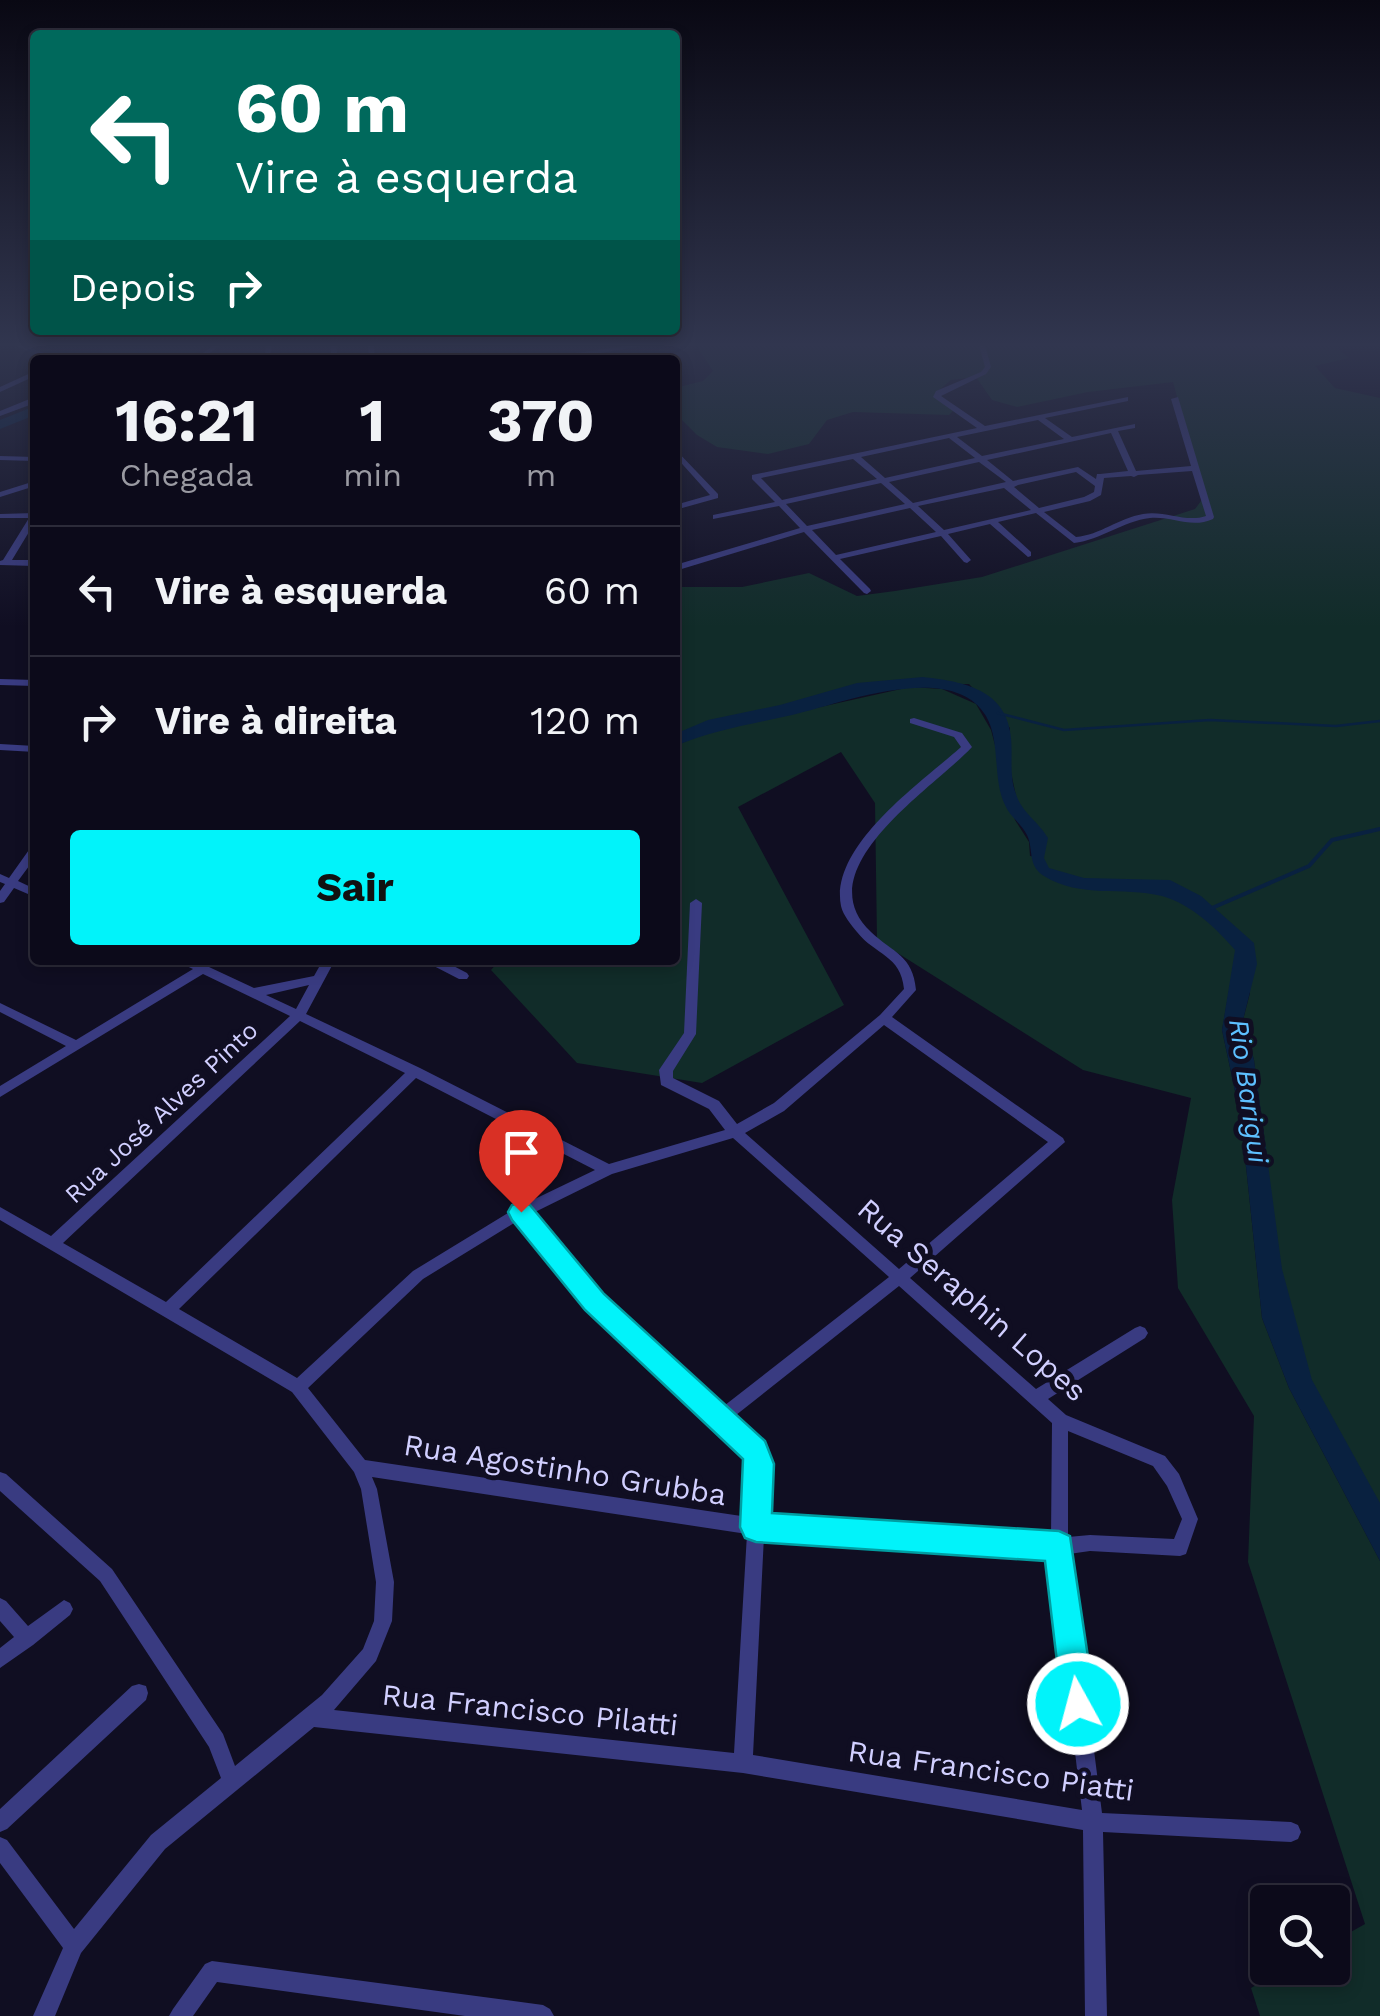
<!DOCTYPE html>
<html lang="pt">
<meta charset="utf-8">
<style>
:root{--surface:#0c0a1a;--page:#151323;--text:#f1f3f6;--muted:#9a9aa2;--line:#2c2b39;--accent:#01f3fa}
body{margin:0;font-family:"Work Sans",sans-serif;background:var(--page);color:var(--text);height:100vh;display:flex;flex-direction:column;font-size:38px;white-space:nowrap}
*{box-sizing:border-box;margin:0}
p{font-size:32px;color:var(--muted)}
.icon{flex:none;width:55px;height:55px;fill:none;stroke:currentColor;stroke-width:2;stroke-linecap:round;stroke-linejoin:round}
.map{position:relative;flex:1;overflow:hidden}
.details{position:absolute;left:30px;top:355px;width:650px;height:610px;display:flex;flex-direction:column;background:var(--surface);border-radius:10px;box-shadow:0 5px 15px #0003,0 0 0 2px var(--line)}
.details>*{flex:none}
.top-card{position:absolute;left:30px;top:30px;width:650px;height:305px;border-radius:10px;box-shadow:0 5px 15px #0003,0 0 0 2px var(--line);background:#00695c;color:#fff;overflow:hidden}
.fabs{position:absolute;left:1250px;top:1885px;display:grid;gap:20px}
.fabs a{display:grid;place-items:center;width:100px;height:100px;border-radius:10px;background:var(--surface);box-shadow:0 5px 15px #0003,0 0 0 2px var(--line);font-size:50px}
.pin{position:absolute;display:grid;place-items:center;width:85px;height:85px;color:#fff;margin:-102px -42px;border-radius:50% 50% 50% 0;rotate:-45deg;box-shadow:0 0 10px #0007}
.pin .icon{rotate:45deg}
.me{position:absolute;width:110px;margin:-55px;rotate:353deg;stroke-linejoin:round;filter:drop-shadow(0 0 8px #0008)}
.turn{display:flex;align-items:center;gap:35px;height:210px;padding:0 40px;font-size:45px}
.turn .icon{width:130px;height:130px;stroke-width:2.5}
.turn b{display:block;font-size:70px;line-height:85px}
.then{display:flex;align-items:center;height:95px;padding:0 40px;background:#0003;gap:20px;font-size:38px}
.eta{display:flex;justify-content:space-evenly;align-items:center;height:170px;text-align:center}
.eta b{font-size:60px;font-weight:700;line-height:70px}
.action{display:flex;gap:20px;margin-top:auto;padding:20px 40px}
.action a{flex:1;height:115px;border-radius:10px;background:var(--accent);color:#111;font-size:40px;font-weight:700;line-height:115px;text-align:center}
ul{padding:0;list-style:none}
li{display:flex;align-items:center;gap:30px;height:130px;padding:0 40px;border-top:2px solid var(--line)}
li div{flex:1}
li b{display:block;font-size:38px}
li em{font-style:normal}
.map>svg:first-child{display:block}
</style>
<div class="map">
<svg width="1380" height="2016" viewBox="0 0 1380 2016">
<rect width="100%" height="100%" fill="#100e22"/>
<path fill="#112c29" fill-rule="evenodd" d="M104,345h102l-13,10 3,5h-96z
M696,345h638l15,13 -34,8 20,22 45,10v1129l-96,-206 -30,-261 -11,-40 7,-27 -15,-36 -13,73 19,89 21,199 27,70 91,173v455h-120l-9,-28 36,-20h45l1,-26 32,-18 -117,-362 6,-146 -76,-128 -6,-88 19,-102 -108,-28 -206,-130 -2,-137 -34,-51 -103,55 106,198 -142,78 -125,-20 -86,-93 9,-10h175v-214l16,-7 -16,3v-155h67l67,-14 48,23 38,-5 87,-14 213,-68 9,-12 -31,-115 -85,10 -71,15 -25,-7 -16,-23 -25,3 -13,11 15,20 -4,4 -96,-3 -26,8 -18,24 -41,10 -51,-7 -20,-12 -22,-22v-25l28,-7 10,-10zM903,684h66l41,44v40l9,42 25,48 -14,-2 -1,-14 -14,-22 -24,-90 -15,-26 -34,-15 -32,-2 -148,33z"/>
<path fill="#092140" d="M923,677c36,4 80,11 87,54 4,21 -2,42 6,63 6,19 22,27 32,44l-4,20 5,10 35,10 86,2 31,16 53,47 3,21 -14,56 11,40 28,209 30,111 68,123v58l-91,-173 -27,-70 -21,-199 -19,-89 13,-80c-19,-22 -44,-46 -73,-54 -40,-10 -81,3 -118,-20 -17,-11 -10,-26 -17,-41 -5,-11 -17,-18 -22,-30 -13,-27 -4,-63 -19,-89 -34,-57 -146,-12 -194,-1 -40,9 -78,15 -117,31v-12l33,-14 72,-15 77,-22z"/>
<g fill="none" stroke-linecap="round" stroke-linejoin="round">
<path stroke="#092140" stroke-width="2.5" d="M998,713l66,17 146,-10 126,6 44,-5"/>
<path stroke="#092140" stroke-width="4" d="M1212,908l97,-42 23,-26 48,-11"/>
<path fill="#092140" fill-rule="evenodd" d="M134,345h12l1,7 -8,8h-13l9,-9z
M35,406v9l-35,14v-9z"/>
<path fill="#393b81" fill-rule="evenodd" d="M14,345h9l39,15h-10z
M214,345h7l-14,10h-4v-2z
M266,345h6l-2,12 -5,-1z
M330,345h6l2,15h-6z
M368,345h6l1,15h-6z
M633,345h16l-68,11 -3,4h-6l4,-7z
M979,345h6l6,22 -5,7 -45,22 44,30 143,-29v4l-83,17 27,19 63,-13v4l-17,3 18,40 55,-5 -20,-67 7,-2 36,120 -1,2c-22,10 -40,-3 -63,-1 -27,3 -49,22 -76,25l-38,-30 -38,9 33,30v4l-3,1 -38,-33 -42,10 23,26 -4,3 -3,-1 -23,-26 -101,23 30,30 1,2 -4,3 -3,-1 -60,-61 -129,39v-6l125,-37 -21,-22 -66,13v-4l62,-13 -23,-23v-4l225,-47 -44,-31 3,-6 45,-19 4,-5zM1038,420l26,19 -82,17 -25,-19zM1111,433l17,38 -28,3h-3l-1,5 -18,-12 -65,14 -26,-21zM949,438l26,20 -90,20 -24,-21zM853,459l24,20 -95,21 -21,-22zM979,462l27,20 -93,21 -24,-21zM1192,471l14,45c-21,7 -41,-6 -63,-2 -24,4 -43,21 -67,23l-32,-25 46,-11 11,-6 3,-17 27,-2 3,1 4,-2zM1076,472l19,14 -1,6 -10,5 -45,11 -25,-21 4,-2zM881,483l24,21 -98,22 -21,-22zM1004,488l27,22 -87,20 -26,-24zM910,508l26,24 -100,23 -24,-25z
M35,371v5l-35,16v-5z
M32,398h3v5l-35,13v-5z
M675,449l43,45v4l-43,12v-5l35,-10 -35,-39z
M0,456l35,1v4l-35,-1z
M35,481v5l-35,11v-5z
M35,513v9l-23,38h23v6l-35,-1v-4l3,-1 26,-42h-29v-4z
M0,679l35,1v6l-35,-1z
M914,718l48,15 10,14c-38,41 -168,122 -101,185 22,21 42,23 45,58l-24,27 171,121 2,4 -155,136 126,111 99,-61 5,-2 5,2 3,5 -3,5 -97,61 18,16 99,41 14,18 19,45 -12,35 -6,2 -90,-5 -21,3 33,259 189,9 7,3 3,7 -3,7 -7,3 -188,-10 4,184h-22l-2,-186 -340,-57 -429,-46 -149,122 -84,104 -26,63h-22l30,-68 -63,-85v-26l7,3 67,89 77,-94 70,-57 -12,-31 -109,-166 -100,-90v-19l6,2 106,95 111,165 12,32 87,-71 41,-46 11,-28 2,-39 -15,-93 -7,-17 -62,-80 -292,-172v-13l51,29 239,-220 -87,-42 -203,123v-11l66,-40 -66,-34v-9l76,37 117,-71 -13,-6 -2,-3h16l60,28 60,-12 9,-16h12l-29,54 114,54 189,96 116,-34 -16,-21 -48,-24 -2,-15 25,-37 6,-130 6,-4 6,4 -6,131 -23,37v7l46,23 18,23 37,-21 106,-88 24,-26c-3,-34 -29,-34 -47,-57 -6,-7 -14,-17 -16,-26 -12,-60 81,-124 120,-159l-7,-10 -44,-14v-4zM309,985l-13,24 -30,-14zM300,1021l105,52 -239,229 -103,-59zM884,1025l164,117 -149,127 -154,-136 39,-22zM416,1078l179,92 -79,38 -103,63 -116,107 -118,-69zM733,1138l156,139 -169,132 -121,-112 -68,-83 81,-40zM519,1220l70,87 159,149 3,7 -3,54 -383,-57 -57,-72 115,-109zM899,1286l153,137 -1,115 -287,-19 3,-56 -7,-17 -29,-27zM1068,1431l85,35 14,20 15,33 -8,20 -84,-4 -22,2zM372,1477l375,57 -13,219 -400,-43 42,-49 16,-40 2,-39 -17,-93zM764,1536l287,19 31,255 -329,-55z
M0,744l35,2v6l-35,-2z
M35,846v12l-17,23 17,8v8l-21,-9 -10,14 -4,1v-12l5,-7 -5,-2v-8l9,4 22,-31z
M426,960h16l25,13 2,3 -2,3h-8l-31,-16z
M0,1598l6,3 22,25 36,-26 6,3 3,6 -3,6 -37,30 -33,23v-20l14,-11 -14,-16z
M139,1684l7,2 2,7 -2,7 -139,129 -7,3v-23l132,-123z
M212,1961l331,44 7,4 4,7h-89l-248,-34 -24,34h-24l4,-7 32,-45z"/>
</g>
<linearGradient id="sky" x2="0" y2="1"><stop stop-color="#090813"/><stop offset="0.55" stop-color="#31364f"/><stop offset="1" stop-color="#31364f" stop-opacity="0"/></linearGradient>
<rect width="1380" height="627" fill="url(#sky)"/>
<path fill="#01f3fa" stroke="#019ea2" stroke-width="2.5" d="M521,1202l9,3 74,89 161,147 9,23 -2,49 287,18 11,5 25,168 -5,12 -12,5 -11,-5 -5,-12 -17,-143 -289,-19 -11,-4 -5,-11 3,-68 -158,-149 -73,-90 -4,-8 4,-7z"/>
<g text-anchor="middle" stroke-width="10" stroke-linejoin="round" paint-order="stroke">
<g font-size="25" fill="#d1cfff" stroke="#100e22">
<text transform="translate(161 1112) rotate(-43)" y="9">Rua José Alves Pinto</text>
</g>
<g font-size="28" font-style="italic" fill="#5dc0ff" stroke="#100e22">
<text transform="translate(1249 1091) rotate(82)" y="10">Rio Barigui</text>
</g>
<g font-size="30" fill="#d1cfff" stroke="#100e22">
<text transform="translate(972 1300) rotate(41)" y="10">Rua Seraphin Lopes</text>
<text transform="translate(565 1470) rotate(9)" y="10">Rua Agostinho Grubba</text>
<text transform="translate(530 1710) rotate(6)" y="10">Rua Francisco Pilatti</text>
<text transform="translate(991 1771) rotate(8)" y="10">Rua Francisco Piatti</text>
</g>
</g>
</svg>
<div class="fabs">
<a><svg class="icon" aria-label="search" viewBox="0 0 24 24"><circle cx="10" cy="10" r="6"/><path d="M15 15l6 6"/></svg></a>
</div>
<div class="pin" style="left:521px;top:1212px;background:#d93025"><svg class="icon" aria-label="arrive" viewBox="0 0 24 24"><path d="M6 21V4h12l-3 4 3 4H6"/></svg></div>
<svg class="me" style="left:1078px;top:1704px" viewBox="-20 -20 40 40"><circle r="17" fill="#01f3fa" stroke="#fff" stroke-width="3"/><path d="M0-11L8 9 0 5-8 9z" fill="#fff"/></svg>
<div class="top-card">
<div class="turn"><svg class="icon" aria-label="left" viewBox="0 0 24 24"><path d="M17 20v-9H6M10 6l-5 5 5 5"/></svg><div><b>60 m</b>Vire à esquerda</div></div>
<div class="then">Depois<svg class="icon" aria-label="right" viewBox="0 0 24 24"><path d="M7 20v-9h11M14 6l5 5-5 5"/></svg></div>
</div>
<section class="details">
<div class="eta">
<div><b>16:21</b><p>Chegada</p></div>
<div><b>1</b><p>min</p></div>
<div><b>370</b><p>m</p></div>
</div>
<ul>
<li><svg class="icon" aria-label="left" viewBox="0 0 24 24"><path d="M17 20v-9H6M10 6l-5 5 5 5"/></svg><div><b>Vire à esquerda</b></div><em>60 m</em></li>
<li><svg class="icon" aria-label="right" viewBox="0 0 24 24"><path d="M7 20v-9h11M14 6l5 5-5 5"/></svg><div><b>Vire à direita</b></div><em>120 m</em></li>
</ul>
<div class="action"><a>Sair</a></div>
</section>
</div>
